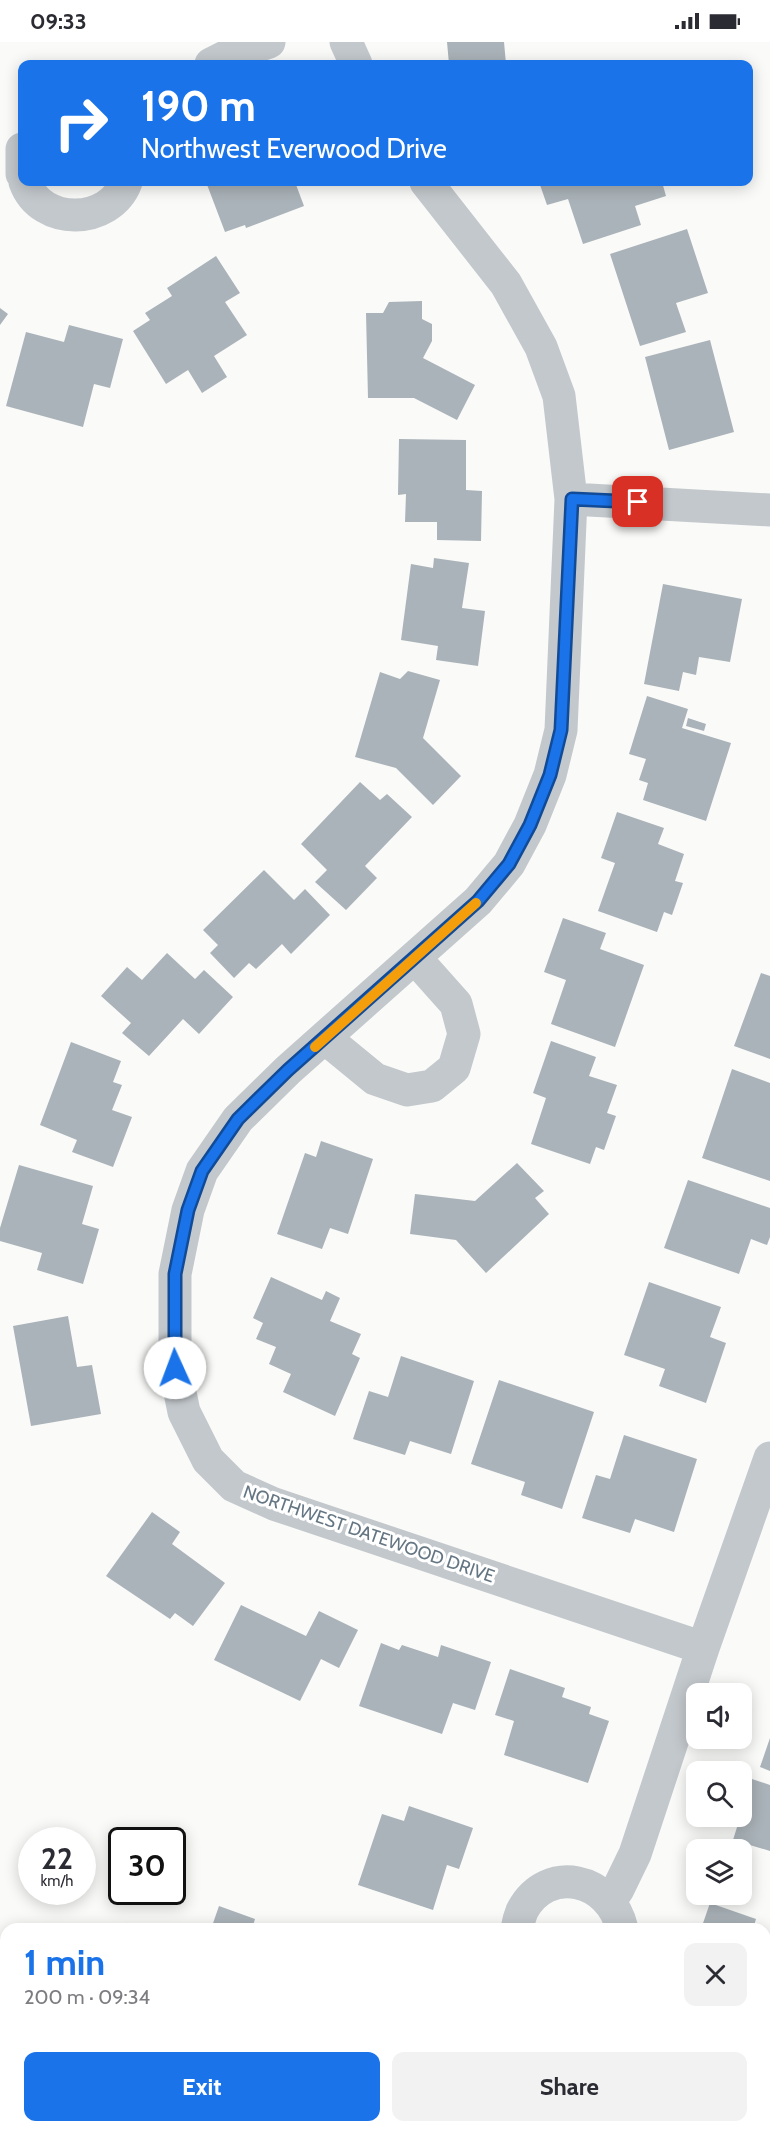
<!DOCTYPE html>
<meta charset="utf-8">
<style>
:root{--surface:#fff;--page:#f2f2f3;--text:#2b2b33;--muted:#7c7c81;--accent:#1a73e8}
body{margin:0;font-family:Cabin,sans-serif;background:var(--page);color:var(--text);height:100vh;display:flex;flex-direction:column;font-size:22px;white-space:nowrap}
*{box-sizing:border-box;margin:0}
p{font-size:20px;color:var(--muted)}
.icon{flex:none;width:33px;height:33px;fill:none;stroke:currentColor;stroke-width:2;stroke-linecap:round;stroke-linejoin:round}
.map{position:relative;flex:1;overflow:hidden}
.drawer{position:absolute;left:0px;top:1881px;width:771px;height:210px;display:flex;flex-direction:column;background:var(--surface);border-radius:18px 18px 0 0;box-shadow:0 3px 15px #0003}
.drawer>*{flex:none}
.banner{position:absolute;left:18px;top:18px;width:735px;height:126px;border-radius:12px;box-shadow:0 3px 15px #0003;background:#1a73e8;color:#fff;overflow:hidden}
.controls{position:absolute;left:686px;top:1641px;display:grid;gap:12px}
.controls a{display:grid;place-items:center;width:66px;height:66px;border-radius:12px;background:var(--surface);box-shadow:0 3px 15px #0003;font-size:30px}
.speed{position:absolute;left:18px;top:1785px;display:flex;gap:12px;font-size:30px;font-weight:700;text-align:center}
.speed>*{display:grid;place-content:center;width:78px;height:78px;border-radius:50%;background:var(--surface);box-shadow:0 3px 15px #0003;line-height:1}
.speed small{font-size:15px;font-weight:400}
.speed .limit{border:3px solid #111;border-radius:9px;background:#fff;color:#111}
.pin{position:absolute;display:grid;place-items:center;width:51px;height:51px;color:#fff;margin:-26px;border-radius:12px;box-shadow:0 3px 9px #0006}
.me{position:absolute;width:66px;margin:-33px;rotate:358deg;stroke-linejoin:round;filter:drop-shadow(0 0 4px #0008)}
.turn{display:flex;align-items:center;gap:21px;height:126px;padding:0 24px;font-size:27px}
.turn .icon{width:78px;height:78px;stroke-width:2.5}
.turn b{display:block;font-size:42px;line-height:51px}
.round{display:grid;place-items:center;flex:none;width:63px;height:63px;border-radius:12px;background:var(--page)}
.summary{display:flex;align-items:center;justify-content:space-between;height:102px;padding:0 24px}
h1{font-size:36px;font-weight:800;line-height:45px;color:var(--accent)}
.primary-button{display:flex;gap:12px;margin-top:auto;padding:12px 24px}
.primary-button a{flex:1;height:69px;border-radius:12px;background:var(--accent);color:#fff;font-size:24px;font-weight:800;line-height:69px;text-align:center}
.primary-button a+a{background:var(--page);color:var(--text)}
.status{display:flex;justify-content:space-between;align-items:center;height:42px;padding:0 30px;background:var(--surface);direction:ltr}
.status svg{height:16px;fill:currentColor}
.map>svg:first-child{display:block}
</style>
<div class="status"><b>09:33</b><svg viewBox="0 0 49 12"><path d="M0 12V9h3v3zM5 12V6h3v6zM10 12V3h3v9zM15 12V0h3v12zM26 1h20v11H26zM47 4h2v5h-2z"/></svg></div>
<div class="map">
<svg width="770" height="2091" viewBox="0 0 770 2091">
<rect width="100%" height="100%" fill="#fafaf8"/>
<path fill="#aab3b9" d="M447,0h57l2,22h-57z
M206,140h89l9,24 -58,22 -1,-3 -20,7z
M539,140h123l4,14 -31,10 6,19 -58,19 -15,-45 -21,6z
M687,187l21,64 -32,10 10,29 -46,14 -30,-92z
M216,214l24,37 -15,9 22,33 -33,21 13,21 -25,16 -14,-23 -22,14 -33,-53 17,-11 -5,-7 27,-17 -5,-8z
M422,259v18l10,5v17l-9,17 52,27 -18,35 -43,-22h-46l-2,-85h17l6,-11z
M0,266l8,6 -8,11z
M69,283l54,14 -13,49 -16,-4 -11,43 -77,-21 20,-74 38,10z
M710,298l24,92 -65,18 -24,-93z
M399,397l67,1v50l16,1 -1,50 -44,-1v-18h-32l1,-28 -8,1z
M434,516l35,5 -7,45 23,3 -7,55 -42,-6 2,-14 -37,-6 10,-76 22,4z
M663,542l79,15 -12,63 -31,-5 -3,18 -13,-3 -4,19 -35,-7z
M408,629l32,9 -17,58 38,38 -28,29 -37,-37 -41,-11 25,-85 20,7z
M647,654l41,13 -6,19 49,15 -25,78 -63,-21 5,-17 -9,-3 7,-21 -17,-5z
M688,676l18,6 -2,7 -18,-5z
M360,740l20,18 7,-6 25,23 -47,49 12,12 -31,32 -31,-28 12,-12 -26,-26z
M617,770l47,16 -6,16 26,10 -9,27 8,2 -11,32 -8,-3 -7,20 -59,-21 17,-48 -14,-5z
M264,828l30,30 11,-11 25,26 -39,39 -9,-10 -26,25 -7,-6 -15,15 -24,-25 8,-8 -15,-15z
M563,876l43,15 -6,16 44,16 -29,82 -64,-23 15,-44 -22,-8z
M167,911l28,26 9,-9 29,27 -34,37 -16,-15 -34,37 -27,-23 9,-10 -30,-27 26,-29 15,13z
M761,931l9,3v83l-36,-13z
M551,999l45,16 -7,19 28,9 -10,28 9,3 -12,34 -8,-3 -6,17 -59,-20 15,-46 -13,-5z
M71,1000l50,19 -8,21 9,3 -10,25 20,7 -19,50 -41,-15 5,-12 -37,-15z
M732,1027l38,14v98l-68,-23z
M321,1099l52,18 -25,75 -18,-6 -8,21 -45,-15 28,-81 11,4z
M517,1121l27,28 -9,7 14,16 -63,59 -30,-33 -46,-6 5,-40 60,7z
M19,1123l74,21 -11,38 17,5 -16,55 -46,-14 5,-17 -42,-12v-13z
M688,1138l82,28v29l-3,8 -16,-6 -12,35 -75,-26z
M271,1235l51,23 4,-9 14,7 -10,23 31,13 -9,20 8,4 -25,58 -52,-24 8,-18 -22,-10 7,-17 -20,-8 7,-16 -10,-5z
M649,1240l72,25 -11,30 16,6 -20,60 -47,-17 6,-17 -41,-14z
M68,1274l9,51 15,-2 9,49 -70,12 -18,-100z
M401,1314l73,25 -23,73 -41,-13 -5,14 -52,-16 16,-48 19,6z
M499,1338l95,32 -32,97 -41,-14 4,-13 -54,-18z
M624,1393l73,24 -23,73 -39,-13 -5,14 -48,-15 14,-43 14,4z
M152,1470l28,20 -8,12 53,39 -32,43 -18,-13 -5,6 -64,-43z
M241,1563l65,31 13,-25 39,19 -19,38 -18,-9 -21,42 -86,-41z
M381,1601l18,7 3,-5 36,12 3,-12 50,17 -16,48 -22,-7 -11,31 -83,-28z
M510,1627l55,19 -3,9 29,10 -2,7 20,7 -21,62 -84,-28 10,-34 -19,-6z
M770,1696v33l-10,-4z
M752,1737l18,6v66l-37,-11z
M409,1764l64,22 -14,41 -12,-4 -14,45 -75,-25 24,-71 22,7z
M710,1861l46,16 -3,10h-52z
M219,1864l36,13 -3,10h-41z
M765,1902l5,2v63l-5,14z
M420,2085h82l-2,6h-80z
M696,2085h23l-4,6h-10z"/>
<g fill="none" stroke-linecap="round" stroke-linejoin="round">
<path stroke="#bbbfc2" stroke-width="4" stroke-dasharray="3 3" stroke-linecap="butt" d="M548,2091l1,-6"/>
<path stroke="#c3c8cc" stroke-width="33" d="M346,0l10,22
M211,22l16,-8 42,-14
M22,107v25
M25,140c16,45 85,43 101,0
M426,140l80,102 35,63 18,49 12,103 -10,231 -11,45 -20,50 -21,39 -31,37 -190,169 -50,49 -36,52 -14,39 -13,64v94l9,44 24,48 26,26 40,18 429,144
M571,457l199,11
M325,996l50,41 32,11 25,-4 22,-18 10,-34 -8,-30 -41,-46
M610,1859l8,-12 17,-35 68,-206 67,-190
M517,1887c1,-6 3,-13 5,-18 25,-48 89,-33 100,18"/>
</g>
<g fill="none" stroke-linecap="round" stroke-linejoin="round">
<g stroke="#114b97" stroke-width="15">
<path id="route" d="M175,1326v-94l13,-64 14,-39 36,-52 50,-49 190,-169 31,-37 21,-39 20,-50 11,-45 11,-231 66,3"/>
</g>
<use href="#route" stroke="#1a73e8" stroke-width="10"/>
<path stroke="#f59e0b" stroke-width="10" d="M315,1005l161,-144"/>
</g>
<g text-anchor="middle" stroke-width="6" stroke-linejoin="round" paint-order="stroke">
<g font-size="18" fill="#657683" stroke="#fff">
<text transform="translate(369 1492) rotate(19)" y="6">NORTHWEST DATEWOOD DRIVE</text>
</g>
</g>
</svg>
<div class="controls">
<a><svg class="icon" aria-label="sound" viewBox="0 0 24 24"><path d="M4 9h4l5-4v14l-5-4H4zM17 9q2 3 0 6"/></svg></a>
<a><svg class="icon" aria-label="search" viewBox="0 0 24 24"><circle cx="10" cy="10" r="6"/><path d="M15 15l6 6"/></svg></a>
<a><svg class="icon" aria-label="layers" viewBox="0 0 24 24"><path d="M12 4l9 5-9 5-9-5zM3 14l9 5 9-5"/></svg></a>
</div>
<div class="speed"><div>22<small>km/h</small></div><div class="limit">30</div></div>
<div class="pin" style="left:638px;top:460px;background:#d93025"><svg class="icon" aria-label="arrive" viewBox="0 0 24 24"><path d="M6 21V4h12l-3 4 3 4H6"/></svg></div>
<svg class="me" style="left:175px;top:1326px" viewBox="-20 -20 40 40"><circle r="19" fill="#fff"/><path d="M0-13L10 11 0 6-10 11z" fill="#1a73e8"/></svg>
<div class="banner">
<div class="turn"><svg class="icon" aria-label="right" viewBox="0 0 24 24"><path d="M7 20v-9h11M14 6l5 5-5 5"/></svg><div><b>190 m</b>Northwest Everwood Drive</div></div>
</div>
<section class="drawer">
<div class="summary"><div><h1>1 min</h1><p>200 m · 09:34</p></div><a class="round"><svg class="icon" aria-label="close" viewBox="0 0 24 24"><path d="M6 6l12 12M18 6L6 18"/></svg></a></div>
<div class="primary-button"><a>Exit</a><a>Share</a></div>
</section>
</div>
